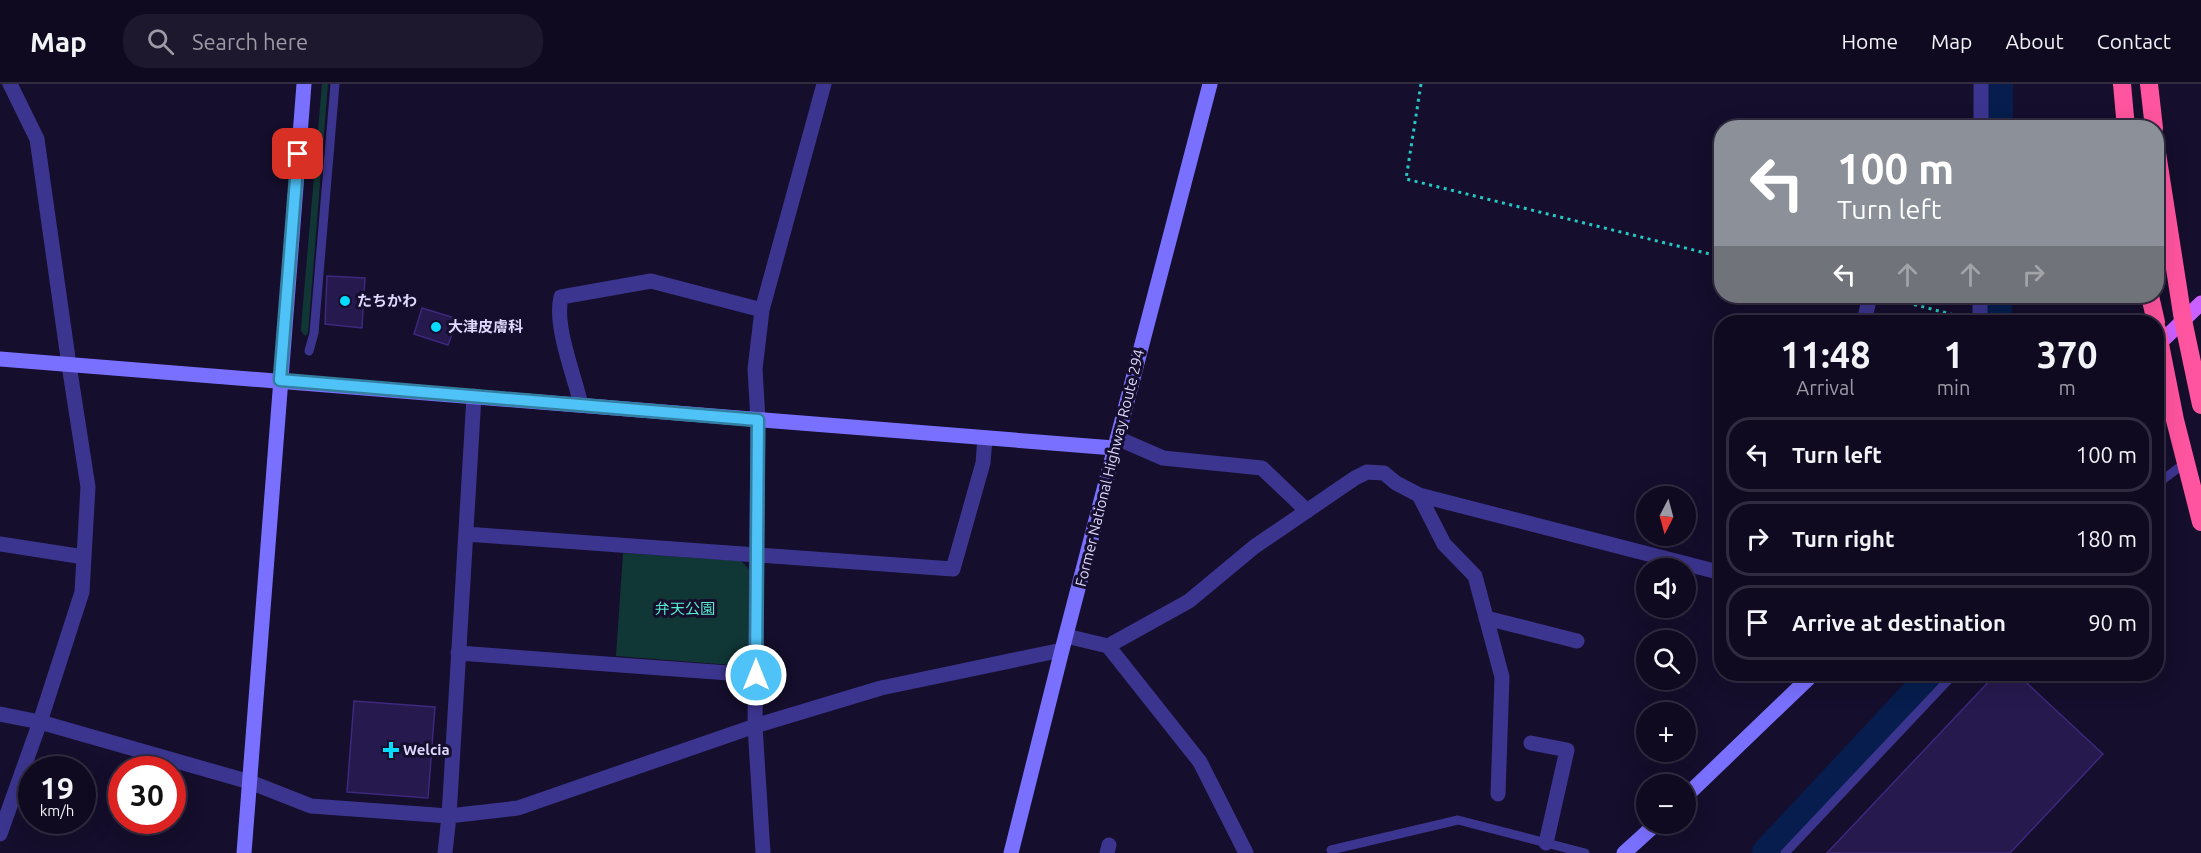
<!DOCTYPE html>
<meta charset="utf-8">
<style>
:root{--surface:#100a21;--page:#1e182e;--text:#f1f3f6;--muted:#9c9aa5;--line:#302b3f}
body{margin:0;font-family:Ubuntu,"Noto Sans JP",sans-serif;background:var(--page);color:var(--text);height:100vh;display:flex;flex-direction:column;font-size:22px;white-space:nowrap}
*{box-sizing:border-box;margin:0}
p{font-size:20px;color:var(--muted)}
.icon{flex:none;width:33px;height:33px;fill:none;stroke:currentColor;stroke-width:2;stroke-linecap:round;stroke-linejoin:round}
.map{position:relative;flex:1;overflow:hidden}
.details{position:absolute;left:1714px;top:231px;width:450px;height:366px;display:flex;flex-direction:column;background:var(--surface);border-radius:24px;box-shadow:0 6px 24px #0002,0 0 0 2px var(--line)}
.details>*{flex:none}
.banner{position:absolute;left:1714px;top:36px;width:450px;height:183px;border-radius:24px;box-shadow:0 6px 24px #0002,0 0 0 2px var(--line);background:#8c9099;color:#fff;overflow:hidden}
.needle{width:39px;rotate:186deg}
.buttons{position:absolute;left:1636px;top:402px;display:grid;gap:12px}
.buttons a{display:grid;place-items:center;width:60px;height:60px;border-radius:50%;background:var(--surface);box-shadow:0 6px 24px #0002,0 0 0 2px var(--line);font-size:30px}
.speed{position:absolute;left:18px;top:672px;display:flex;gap:12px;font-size:30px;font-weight:700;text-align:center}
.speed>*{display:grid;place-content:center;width:78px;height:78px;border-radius:50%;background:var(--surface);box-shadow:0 6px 24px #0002,0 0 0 2px var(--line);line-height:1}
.speed small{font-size:15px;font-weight:400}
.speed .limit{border:9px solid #d22;background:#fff;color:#111}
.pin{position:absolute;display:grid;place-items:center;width:51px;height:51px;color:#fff;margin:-26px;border-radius:12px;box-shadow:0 3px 9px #0006}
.me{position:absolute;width:66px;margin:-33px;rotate:0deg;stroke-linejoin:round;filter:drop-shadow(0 0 4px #0008)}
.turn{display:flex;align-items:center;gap:21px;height:126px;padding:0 24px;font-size:27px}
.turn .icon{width:78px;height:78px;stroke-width:2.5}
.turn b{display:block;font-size:42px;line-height:51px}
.lanes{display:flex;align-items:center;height:57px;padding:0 24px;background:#0003;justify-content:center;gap:30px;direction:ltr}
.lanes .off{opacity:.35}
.eta{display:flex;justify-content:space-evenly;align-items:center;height:102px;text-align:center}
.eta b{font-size:36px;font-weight:600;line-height:42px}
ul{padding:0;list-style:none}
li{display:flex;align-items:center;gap:18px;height:75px;margin:0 12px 9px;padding:0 12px;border:3px solid var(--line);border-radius:24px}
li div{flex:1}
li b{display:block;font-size:22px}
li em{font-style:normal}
header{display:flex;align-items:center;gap:36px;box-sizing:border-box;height:84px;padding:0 30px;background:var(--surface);border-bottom:2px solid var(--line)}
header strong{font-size:28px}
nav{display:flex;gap:33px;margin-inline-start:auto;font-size:21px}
.search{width:420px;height:54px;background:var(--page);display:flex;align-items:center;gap:15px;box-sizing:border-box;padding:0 21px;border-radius:24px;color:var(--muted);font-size:22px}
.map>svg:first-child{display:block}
</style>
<header>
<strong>Map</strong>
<div class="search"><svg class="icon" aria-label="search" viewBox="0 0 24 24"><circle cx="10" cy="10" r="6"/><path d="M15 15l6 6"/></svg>Search here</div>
<nav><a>Home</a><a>Map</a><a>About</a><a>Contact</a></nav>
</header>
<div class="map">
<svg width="2201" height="769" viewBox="0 0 2201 769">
<rect width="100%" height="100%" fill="#150e2c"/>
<path fill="#113636" d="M322,0h6l-20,249 -3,3 -4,-5 1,-16z
M623,469l118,8 10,10 3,83 -10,12 -128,-10z"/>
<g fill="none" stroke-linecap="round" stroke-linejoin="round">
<path stroke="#061d4d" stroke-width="32" d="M1997,44v-44
M1996,238v-26
M1768,769l167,-179"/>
</g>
<path fill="#26194e" stroke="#3d287d" stroke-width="1.5" d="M327,192l38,2 -3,50 -37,-4z
M422,224l36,11 -10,26 -34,-11z
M1996,590h21l86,80 -93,99h-183z
M354,617l81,6 -7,91 -81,-6z"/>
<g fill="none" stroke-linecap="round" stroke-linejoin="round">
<path stroke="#24c8c5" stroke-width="3" stroke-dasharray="3 4.5" stroke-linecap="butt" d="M1421,0l-15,95 316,78
M1885,213l81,21"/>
<path stroke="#3c358f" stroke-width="9" d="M309,267l5,-18 21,-249
M2157,400l28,-21
M1331,766l127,-30 127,33
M1785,769l169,-179"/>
<path stroke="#3c358f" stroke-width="15" d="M1981,44v-44
M1864,238l6,-26
M1980,238v-26
M581,321c-7,-31 -27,-79 -20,-108l90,-16 111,29
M1117,354l46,20 99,10 45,43
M1419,411l25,49 31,32 27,101 -4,117
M466,450l487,35 30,-106 2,-25
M0,460l84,13
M1486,534l91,23
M1066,552l42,10 81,-45 65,-54 101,-69 12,-6 17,1 12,10 23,12 303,78
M1108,562l92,116 46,91
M458,569l298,22
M0,630l40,8 210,60 61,24 138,10 69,-8 237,-82 126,-38 181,-38
M1531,659l36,7 -21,93
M0,750l40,-112 42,-130 6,-105 -19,-122 -32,-226 -27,-55
M445,769l4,-37 25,-420
M763,769l-8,-127 3,-306 -3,-51 7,-59 62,-226
M1107,769l2,-8"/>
<path stroke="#7a70ff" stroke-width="15" d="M0,275l1114,89
M1686,712l127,-122
M244,769l60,-769
M1011,769l51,-203 148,-566
M1624,769l32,-29"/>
<path stroke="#ca60ff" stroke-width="15" d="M2160,259l41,-40"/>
<path stroke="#ff549f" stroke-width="18" d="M2122,0l4,44
M2149,0l5,44
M2157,69l26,167 18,85
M2150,212l6,26
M2157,245l18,91 26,102"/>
</g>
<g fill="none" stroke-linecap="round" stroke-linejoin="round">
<g stroke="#337fa1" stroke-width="15">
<path id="route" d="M298,70l-18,226 478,40 -2,255"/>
</g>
<use href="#route" stroke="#4fc3f7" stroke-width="10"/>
</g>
<g fill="#05dcff" stroke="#150e2c" stroke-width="2">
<circle cx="345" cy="217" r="6"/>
<circle cx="436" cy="243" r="6"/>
<path d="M388 657h6v6h6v6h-6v6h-6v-6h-6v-6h6z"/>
</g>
<g text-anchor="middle" stroke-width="6" stroke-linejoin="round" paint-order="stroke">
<g font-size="15" font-weight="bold" fill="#dfd9ff" stroke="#150e2c" text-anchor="start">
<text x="357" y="222">たちかわ</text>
<text x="448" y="248">大津皮膚科</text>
<text x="403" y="671">Welcia</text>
</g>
<g font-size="15" fill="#dfd9ff" stroke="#150e2c">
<text transform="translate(1110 384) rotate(-76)" y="5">Former National Highway Route 294</text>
</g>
<g font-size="15" fill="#59ebcd" stroke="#150e2c">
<text x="685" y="530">弁天公園</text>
</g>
</g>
</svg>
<div class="buttons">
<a><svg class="needle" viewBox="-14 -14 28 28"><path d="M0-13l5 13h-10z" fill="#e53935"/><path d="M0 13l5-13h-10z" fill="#9c9aa5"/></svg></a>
<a><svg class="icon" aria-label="sound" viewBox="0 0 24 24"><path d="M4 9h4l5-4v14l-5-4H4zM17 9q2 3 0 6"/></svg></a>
<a><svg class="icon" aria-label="search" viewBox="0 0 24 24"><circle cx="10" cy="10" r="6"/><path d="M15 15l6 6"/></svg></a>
<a>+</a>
<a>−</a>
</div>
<div class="speed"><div>19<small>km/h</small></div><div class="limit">30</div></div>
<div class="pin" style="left:298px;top:70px;background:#d93025"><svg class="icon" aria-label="arrive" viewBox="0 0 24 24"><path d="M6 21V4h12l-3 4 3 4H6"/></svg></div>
<svg class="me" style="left:756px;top:591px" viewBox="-20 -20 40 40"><circle r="17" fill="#4fc3f7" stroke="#fff" stroke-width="3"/><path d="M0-11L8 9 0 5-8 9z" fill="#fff"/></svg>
<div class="banner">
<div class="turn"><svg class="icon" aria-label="left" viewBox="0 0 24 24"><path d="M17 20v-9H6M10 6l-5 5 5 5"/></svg><div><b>100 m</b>Turn left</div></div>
<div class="lanes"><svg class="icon" aria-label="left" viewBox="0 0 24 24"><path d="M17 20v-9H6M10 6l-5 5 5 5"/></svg><svg class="icon off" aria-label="ahead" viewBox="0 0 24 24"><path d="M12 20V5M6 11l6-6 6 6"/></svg><svg class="icon off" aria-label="ahead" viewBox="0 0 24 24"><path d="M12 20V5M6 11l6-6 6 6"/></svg><svg class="icon off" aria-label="right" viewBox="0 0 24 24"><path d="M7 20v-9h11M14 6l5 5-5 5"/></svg></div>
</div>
<section class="details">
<div class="eta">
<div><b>11:48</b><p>Arrival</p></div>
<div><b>1</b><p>min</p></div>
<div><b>370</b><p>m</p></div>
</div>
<ul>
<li><svg class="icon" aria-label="left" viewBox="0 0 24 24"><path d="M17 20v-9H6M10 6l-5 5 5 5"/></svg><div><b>Turn left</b></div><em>100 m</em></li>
<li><svg class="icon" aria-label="right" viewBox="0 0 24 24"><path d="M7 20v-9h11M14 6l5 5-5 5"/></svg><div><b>Turn right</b></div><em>180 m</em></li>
<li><svg class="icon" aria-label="arrive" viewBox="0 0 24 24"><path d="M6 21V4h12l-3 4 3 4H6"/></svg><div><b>Arrive at destination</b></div><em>90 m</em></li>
</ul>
</section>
</div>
